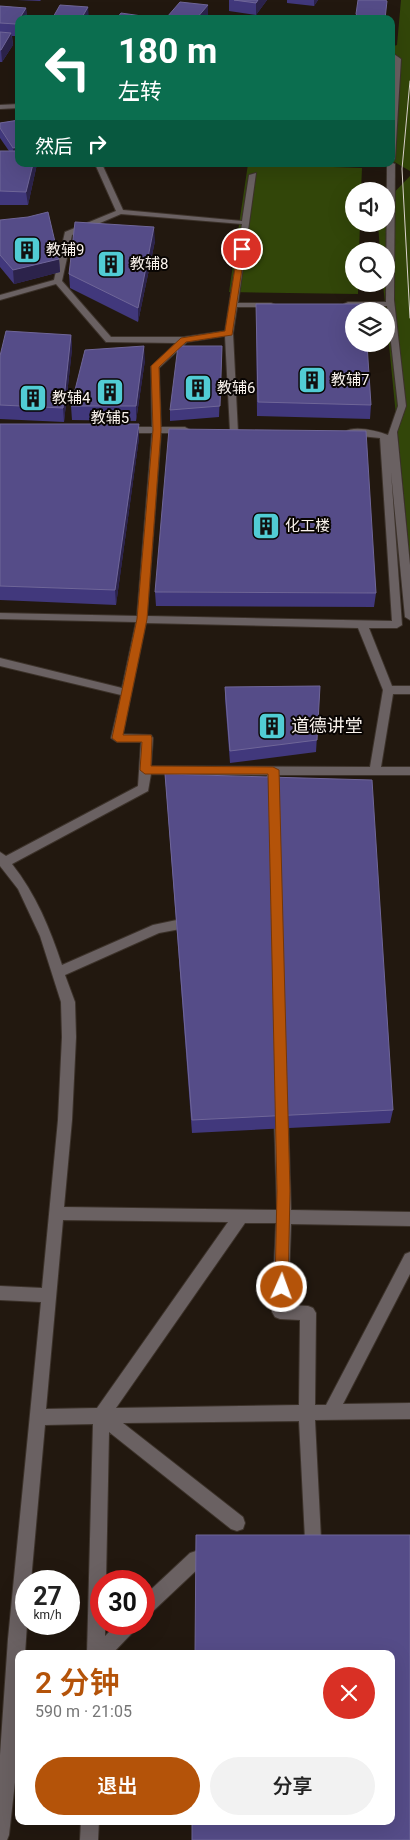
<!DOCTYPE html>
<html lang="zh">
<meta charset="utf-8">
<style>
:root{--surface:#fff;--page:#f2f2f2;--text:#222;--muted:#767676;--accent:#b45309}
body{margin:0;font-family:Roboto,"Noto Sans SC",sans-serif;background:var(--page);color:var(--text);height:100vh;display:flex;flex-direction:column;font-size:19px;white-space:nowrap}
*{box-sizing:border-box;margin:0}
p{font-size:16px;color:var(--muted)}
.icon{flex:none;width:28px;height:28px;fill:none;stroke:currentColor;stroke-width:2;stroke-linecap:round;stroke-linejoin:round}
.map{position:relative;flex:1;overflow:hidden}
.panel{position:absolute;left:15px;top:1650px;width:380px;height:175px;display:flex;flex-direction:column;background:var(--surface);border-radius:10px;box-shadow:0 5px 20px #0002}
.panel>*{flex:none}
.banner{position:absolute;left:15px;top:15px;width:380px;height:152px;border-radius:10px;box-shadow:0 5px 20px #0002;background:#0b6e4f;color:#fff;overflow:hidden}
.buttons{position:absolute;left:345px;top:182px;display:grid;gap:10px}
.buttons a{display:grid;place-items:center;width:50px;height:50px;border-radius:50%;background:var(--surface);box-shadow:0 5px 20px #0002;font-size:25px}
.speed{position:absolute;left:15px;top:1570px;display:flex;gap:10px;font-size:25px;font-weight:700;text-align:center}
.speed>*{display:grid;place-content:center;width:65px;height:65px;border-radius:50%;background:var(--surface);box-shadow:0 5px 20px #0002;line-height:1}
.speed small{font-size:12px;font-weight:400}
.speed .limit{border:8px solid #d22;background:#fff;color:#111}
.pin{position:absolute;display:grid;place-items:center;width:42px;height:42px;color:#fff;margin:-21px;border:2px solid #fff;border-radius:50%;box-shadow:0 1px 5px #0007}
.me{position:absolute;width:55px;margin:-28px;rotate:2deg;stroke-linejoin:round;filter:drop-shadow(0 0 4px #0008)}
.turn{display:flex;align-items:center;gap:18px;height:105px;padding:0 20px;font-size:22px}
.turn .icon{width:65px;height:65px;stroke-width:2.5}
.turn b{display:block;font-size:35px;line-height:42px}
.then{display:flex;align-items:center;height:48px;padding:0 20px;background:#0003;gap:10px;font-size:19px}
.round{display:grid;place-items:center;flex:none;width:52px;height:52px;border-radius:26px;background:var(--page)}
.summary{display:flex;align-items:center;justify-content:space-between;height:85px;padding:0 20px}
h1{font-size:30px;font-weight:600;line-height:38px;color:var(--accent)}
.cta{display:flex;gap:10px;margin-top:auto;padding:10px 20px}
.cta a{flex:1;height:58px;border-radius:30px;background:var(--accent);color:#fff;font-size:20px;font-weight:600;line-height:58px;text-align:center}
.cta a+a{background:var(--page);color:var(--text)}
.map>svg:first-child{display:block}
</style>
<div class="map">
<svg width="410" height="1840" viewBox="0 0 410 1840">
<rect width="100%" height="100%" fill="#22180f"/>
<path fill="#324609" d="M401,0h9v171l-19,-11v-113l6,-2z
M248,164l114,4 -1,23h-7v33h6l-1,27h-5v33h4v10l-129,-2z
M410,176v382l-27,-274h3v-33h-6l-2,-27h8v-23z"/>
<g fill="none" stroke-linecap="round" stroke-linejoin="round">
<g stroke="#3c322a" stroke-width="2">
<path id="minor" d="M391,52l10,7 -6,100 -4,2v-55l4,-46 -4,-3z
M19,104v4l-19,1v-4z
M391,162l4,2 -1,136 12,106 -9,26 13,133v55l-5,-3 -14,-145 11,153 -5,3h-28l23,58h18v8h-17l-12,73h29v8h-131l1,18 -6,4 -6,-4 -1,-18 -116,-1 -3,17 -136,73c24,30 38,65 50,101l91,-40 38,-8 4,2 2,3 -2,3 -4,2 -32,6 -94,42 10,27 1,35 -4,83 -8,87 213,3 -3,-97 2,-4 5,-2 5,2 2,4 3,97 119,2v14l-119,-2 -3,81 20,1 5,2 3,5 -1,92h11l79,-151 5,-2v22l-67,130 67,-1v16l-95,1 6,119 -2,6 -6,2 -6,-2 -2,-6 -6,-118 -176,2 120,94 2,6 -2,6 -6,2 -6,-2 -122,-97 -3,149h-5v43h4v12l12,-12h21l-3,6 -23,24h-25l6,-230 -48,1 -14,156h-5l1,43 -2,30h-6v93l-10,88 -2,5h-7v-85l8,-116 33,-337 -41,-2v-14l42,2 16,-168 4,-83 -1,-35 -21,-66 -22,-47 -18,-23v-14l6,4 132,-70 3,-44h-24l-6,-4 10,-43 -121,-29v-8l122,30 14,-66 -136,-3v-6l137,3 15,-183h-30l-5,-3 5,-3h30l-1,-60 25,-24 -70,-1 -50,-58 -56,16v-5l54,-15 11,-48 51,-21 -21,-47h7l21,46 119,11 7,-46 7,-2 -18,130h33l4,2 -4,2h-34l-4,26 5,100 -3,1 -5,-3 -5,-95 -38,6 -28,26 2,59h24l5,3 -5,3h-24l-14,183 245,5 -12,-183 -30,-3 -5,-3c9,-7 32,-1 43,3l10,-29 -11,-100h-39l-4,-2 4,-2h38l1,-138h4zM121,214l121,10 -17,107 -41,6h-73l-49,-56 10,-46zM146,623l212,5 25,62 -13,77 -219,-1 2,-28 -2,-3 -28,-1zM63,1220l165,2 -131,186 -51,1zM245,1223h31l-4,89 3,5 5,2 20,1 -1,85 -183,3z
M196,1551l6,2 2,6 -2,6 -52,49 -6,3v-21l46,-43z
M81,1821h18l-1,19h-18z"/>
</g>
<use href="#minor" fill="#6a6162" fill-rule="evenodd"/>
<path stroke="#dcd4ce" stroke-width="1" d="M410,81l-8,88 8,149"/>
</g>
<path fill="#41387c" d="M17,0h24l-1,1z
M229,0h38l-11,15 -27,-4z
M287,0h31l-4,6 -27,-3z
M0,6l26,2 1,11h-8l-2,17h-5l1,9 -11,17h-2z
M356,14l30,5h-31z
M19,120v44h18l-9,41h-28v-54h9l-9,-13v-15z
M0,220l59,39 1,13 -46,12 -14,-17z
M155,241l-17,81 -68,-34 -1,-14z
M256,304l115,101 -1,14 -113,-3z
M71,335l1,14 -8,73 -64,-3v-63z
M222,346l-3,71 -49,4v-11z
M145,360l-9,61 -64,-1 -1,-14z
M0,424l139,14 -23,167 -116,-5z
M155,592l221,1 -2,14 -218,-1z
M320,686l-4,66 -86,11 -5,-64v-12z
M165,774l228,336 -3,13 -198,10 -26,-345z"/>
<path fill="#2c234b" d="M258,0h9l-11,15v-12z
M314,0h4l-4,6z
M208,5v12l-2,2h-10z
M88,7l1,12h-8z
M26,8l1,11h-8z
M19,20v14l-2,2 -1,-12z
M11,33l2,12 -11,17 -1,-12z
M19,147v11l-5,1 -1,-11z
M33,164h4l-9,41 -2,-13z
M154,227l1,14 -17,81v-14z
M59,259l1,13 -46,12 -1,-14z
M71,335l1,14 -8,73 -1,-14z
M144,346l1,14 -9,61v-15z
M139,424v14l-23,167 -1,-15z"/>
<path fill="#554c88" stroke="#6f6698" d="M234,0h24l-2,3z
M358,0h27l2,1 -2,18h-25l-4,-5z
M180,2l28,3 -12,14h-16l-13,-2z
M60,5l28,2 -7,12h-29z
M0,6l26,2 -10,16 -16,-1z
M121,13l28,4 -2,2h-31z
M0,32l11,1 -10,17h-1z
M19,120v27l-6,1 -13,-20v-5z
M0,151h19v13h14l-7,28 -26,-1z
M48,212l11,47 -46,11 -13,-15v-35l28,-3z
M75,222l79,5 -16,81 -69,-34z
M256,304h109l1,7h-12v33h13l4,61 -113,-3z
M6,331l65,4 -8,73 -63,-3v-49z
M144,346l-8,60h-65l14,-56z
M178,346h44l-2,60 -50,4z
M0,424h139l-24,166 -115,-4z
M169,429l197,2 10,162 -221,-1z
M320,686l-3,54 -87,11 -5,-64z
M165,774l207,6 21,330 -201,10z
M196,1535h214v305h-218v-19h199v-167h-196z"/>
<path fill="#b45309" stroke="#753606" d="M242,247l3,2 -13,86 -46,7 -27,25 2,63 -14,189 -24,116h28l1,3 -1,28 122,1 6,3 11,421 -2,96 -2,5 -4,2 -5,-2 -2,-5 2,-96 -9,-417h-123l-5,-4 2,-28h-25l-5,-4 25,-119 16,-189 -2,-64 30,-28 44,-7 13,-82z"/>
<defs>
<g id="building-square" transform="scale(1.4375)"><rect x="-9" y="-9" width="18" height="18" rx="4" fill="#51ccd4" stroke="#090503"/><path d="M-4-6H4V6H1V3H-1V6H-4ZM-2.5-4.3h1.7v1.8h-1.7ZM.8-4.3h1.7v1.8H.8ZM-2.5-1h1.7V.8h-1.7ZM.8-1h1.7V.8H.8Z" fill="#111"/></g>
</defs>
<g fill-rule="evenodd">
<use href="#building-square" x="27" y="250"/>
<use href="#building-square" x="111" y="264"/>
<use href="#building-square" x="312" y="380"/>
<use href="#building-square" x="198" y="388"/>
<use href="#building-square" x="110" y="392"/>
<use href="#building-square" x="33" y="398"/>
<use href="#building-square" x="266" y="526"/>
<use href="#building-square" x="272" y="726"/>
</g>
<g text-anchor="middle" stroke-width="4" stroke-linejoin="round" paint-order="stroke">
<g font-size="15" fill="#faf3ed" stroke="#090503" text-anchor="start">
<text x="46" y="255">教辅9</text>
<text x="130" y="269">教辅8</text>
<text x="331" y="385">教辅7</text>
<text x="217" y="393">教辅6</text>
<text x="52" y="403">教辅4</text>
<text x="110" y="423" text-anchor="middle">教辅5</text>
<text x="285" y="531">化工楼</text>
</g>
<g font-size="18" fill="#faf3ed" stroke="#090503" text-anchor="start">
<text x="291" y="732">道德讲堂</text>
</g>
</g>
</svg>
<div class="buttons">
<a><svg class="icon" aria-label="sound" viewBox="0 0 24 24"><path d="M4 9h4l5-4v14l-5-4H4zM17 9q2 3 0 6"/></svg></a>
<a><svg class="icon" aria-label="search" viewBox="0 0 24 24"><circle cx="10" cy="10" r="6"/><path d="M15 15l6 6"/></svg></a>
<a><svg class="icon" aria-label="layers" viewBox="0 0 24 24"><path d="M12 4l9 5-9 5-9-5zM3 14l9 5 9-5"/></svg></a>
</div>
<div class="speed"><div>27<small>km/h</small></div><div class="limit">30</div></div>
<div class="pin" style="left:242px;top:249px;background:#d93025"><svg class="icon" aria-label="arrive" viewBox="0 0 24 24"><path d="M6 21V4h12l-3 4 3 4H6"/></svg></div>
<svg class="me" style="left:282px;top:1287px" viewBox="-20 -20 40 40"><circle r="17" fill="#b45309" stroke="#fff" stroke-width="3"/><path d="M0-11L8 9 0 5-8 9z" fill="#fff"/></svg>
<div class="banner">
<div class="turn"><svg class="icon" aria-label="left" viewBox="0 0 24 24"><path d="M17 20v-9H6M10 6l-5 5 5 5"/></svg><div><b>180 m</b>左转</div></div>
<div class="then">然后<svg class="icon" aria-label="right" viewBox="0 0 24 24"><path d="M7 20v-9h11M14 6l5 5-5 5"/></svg></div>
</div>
<section class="panel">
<div class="summary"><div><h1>2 分钟</h1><p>590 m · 21:05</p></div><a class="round" style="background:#d93025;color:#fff"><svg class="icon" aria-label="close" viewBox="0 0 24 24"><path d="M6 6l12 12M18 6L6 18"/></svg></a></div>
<div class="cta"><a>退出</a><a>分享</a></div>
</section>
</div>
